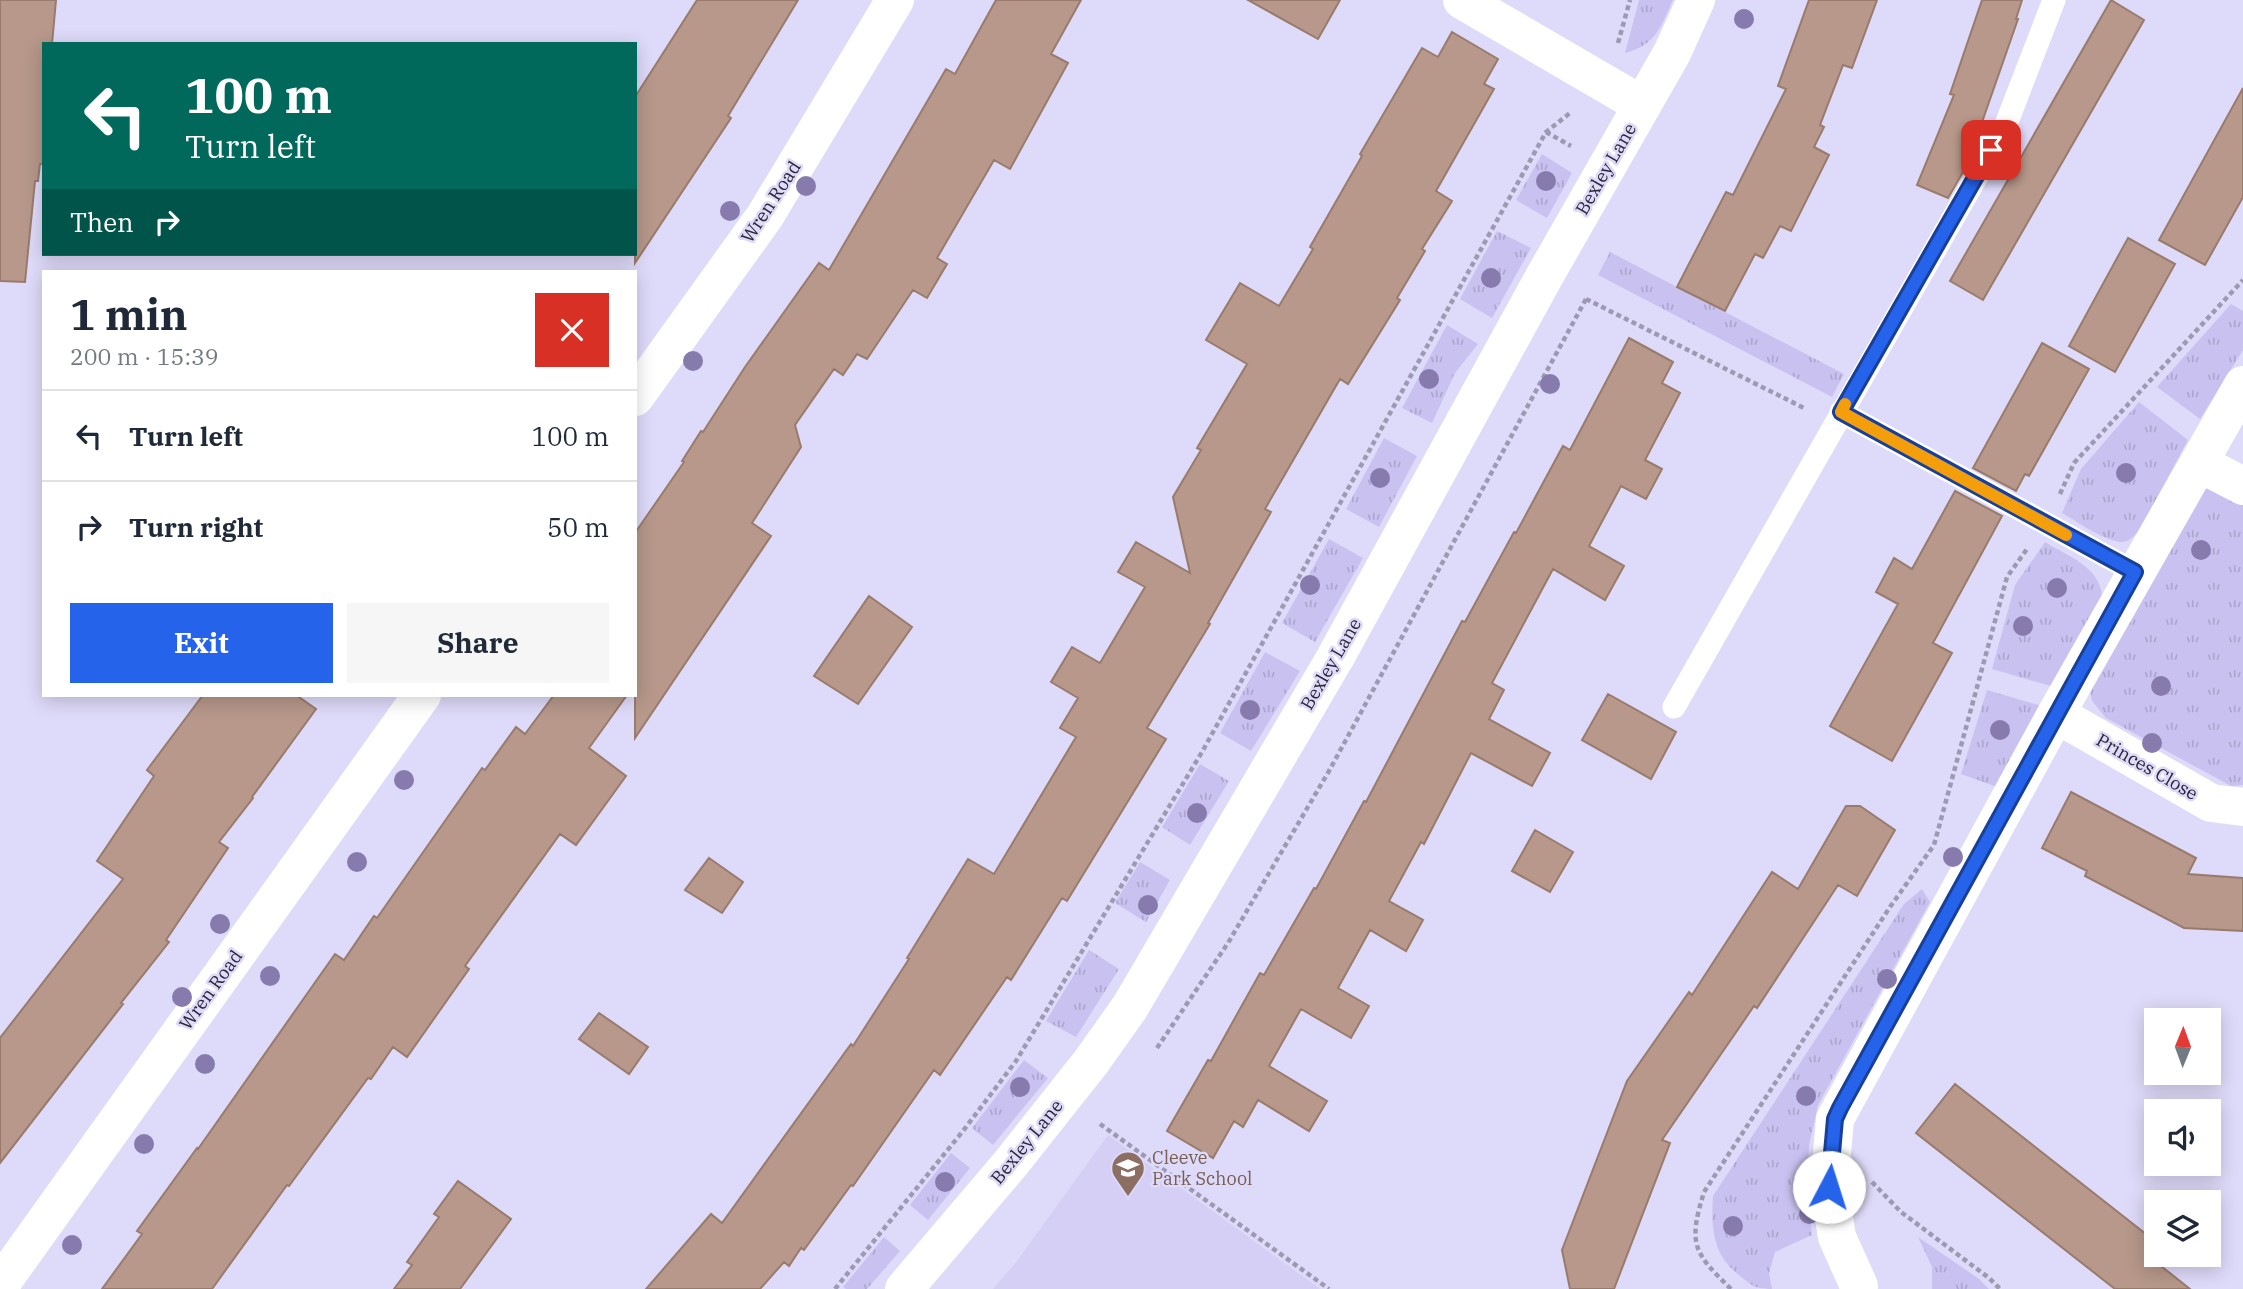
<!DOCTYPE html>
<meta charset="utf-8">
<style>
:root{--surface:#fff;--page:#f6f6f7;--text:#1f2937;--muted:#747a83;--line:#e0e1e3;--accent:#2563eb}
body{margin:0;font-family:"IBM Plex Serif",serif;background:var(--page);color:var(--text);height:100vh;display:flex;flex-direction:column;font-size:26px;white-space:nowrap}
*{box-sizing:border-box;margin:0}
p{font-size:23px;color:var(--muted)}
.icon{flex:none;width:38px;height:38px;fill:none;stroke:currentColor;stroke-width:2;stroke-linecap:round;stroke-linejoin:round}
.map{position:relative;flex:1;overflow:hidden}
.side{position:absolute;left:42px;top:270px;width:595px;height:427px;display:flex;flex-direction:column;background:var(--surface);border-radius:0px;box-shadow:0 4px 18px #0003}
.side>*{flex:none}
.guide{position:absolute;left:42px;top:42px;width:595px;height:214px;border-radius:0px;box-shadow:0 4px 18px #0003;background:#00695c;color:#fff;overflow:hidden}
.needle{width:46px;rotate:1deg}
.controls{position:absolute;left:2144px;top:1008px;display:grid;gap:14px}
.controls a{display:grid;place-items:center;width:77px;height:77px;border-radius:0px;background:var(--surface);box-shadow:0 4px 18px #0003;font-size:35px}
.pin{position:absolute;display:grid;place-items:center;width:60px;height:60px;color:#fff;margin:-30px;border-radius:14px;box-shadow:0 4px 10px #0006}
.me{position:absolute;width:77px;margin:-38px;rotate:5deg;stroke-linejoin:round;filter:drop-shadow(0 0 5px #0008)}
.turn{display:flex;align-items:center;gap:24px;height:147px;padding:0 28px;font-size:32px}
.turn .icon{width:91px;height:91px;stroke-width:2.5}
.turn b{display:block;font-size:49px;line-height:60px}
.then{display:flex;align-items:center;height:66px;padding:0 28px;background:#0003;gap:14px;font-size:26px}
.round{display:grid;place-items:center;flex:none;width:74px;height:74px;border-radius:0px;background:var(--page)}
.head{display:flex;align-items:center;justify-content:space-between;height:119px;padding:0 28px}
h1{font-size:42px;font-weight:800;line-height:52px}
.cta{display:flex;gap:14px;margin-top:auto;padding:14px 28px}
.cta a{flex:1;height:80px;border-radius:0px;background:var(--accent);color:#fff;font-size:28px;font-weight:800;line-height:80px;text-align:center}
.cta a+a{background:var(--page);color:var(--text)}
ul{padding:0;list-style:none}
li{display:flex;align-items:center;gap:21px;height:91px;padding:0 28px;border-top:2px solid var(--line)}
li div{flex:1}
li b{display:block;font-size:26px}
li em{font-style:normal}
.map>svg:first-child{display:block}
</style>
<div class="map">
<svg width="2243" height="1289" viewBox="0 0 2243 1289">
<defs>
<pattern id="grass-tufts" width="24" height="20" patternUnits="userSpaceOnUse" patternTransform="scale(1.75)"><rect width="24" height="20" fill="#c9c2f1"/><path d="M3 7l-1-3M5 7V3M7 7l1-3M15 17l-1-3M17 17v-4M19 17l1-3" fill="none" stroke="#ada7cf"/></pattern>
</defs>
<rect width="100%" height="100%" fill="#dedaf9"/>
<path fill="#d5cff5" d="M1108,1135l212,154h-327l24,-28z"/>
<path fill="url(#grass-tufts)" d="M1639,0h34c-13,28 -17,45 -48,53z
M1542,154l30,19 -25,45 -31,-18z
M1497,231l34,17 -39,70 -32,-19z
M1610,252l234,122 -12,23 -234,-122z
M2231,304l12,7v39l-43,69 -43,-32z
M1447,325l31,19 -23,29 -23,50 -30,-15z
M2139,402l49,38 -48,89c-5,6 -10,12 -17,13 -16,1 -47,-21 -61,-29l19,-44z
M1384,438l33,18 -38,71 -33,-18z
M2209,488l34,15v282l-12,1 -125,-68 -14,-17 -3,-17 108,-194z
M1329,539l34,19 -48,84 -33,-19z
M2045,542c23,14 55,25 57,54l-48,91 -62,-18 23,-84z
M1265,652l35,19 -49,80 -31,-18z
M1987,690l55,16 -45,81 -36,-13z
M1200,764l29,17 -39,64 -28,-18z
M1140,862l30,18 -24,42 -31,-19z
M1922,889l8,13 -112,203 -9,41 -2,41 5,48 -37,17 -6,21 3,16c-17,0 -20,-3 -33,-14 -27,-20 -28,-49 -26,-79l191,-292z
M1089,950l30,19 -43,68 -30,-16z
M1024,1060l24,18 -55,67 -21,-17z
M951,1153l19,15 -42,52 -18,-15z
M884,1237l16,14 -33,38h-21l-3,-2z
M1918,1237l61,42 10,10h-57v-22z"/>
<path fill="#b7988a" stroke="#997b6d" stroke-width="2" d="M0,0h56l-4,44h-8v120h-4l-2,17h-3l-10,101 -25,-1z
M697,0h101l-70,116 3,2 -96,145v-166z
M996,0h85l-30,54 17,9 -58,106 -16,-9 -57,98 10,6 -20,34 -14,-8 -46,69 -10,-5 -14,21 -9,-6 -39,56 6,22 -49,76 19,13 -136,202v-205l49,-71 -2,-1 19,-30 2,1 42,-65 74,-104 10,7 117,-201 9,5z
M1248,0h92l-22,39z
M1809,0h68l-25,68 -9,-3 -23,60 4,2 -10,20 15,8 -38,76 -11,-5 -17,32 -8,-4 -30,57 -48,-24 49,-95 7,3 53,-106 -8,-3z
M1982,0h40l-6,19h2l-51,146 -19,33 -31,-13 37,-90 -4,-1z
M2111,0l33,20 -161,280 -33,-19z
M1452,32l46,27 -14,25 10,5 -58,102 16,10 -30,48 3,2 -28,47 3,2 -52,84 -8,-5 -75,130 6,3 -63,111 2,1 -63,104 19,11 -99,162 -5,-3 -51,82 -4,-3 -67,98 -6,-5 -81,116 -2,-1 -47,65 -3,-2 -12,18 -5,-4 -24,27h-114l65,-75 11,9 129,-179 2,2 56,-87 -2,-1 61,-99 26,15 82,-137 -16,-9 18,-30 -27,-16 21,-35 28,16 45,-76 -27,-15 18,-30 54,31 -17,-76 28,-47 -4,-2 50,-84 -41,-24 34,-57 39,23 34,-57 -3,-2 52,-91 -2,-2 62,-106 16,9z
M2243,88v109l-38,68 -46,-25z
M2128,238l47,26 -60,108 -46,-26z
M1629,338l44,24 -11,21 18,10 -35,67 17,9 -16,30 -25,-13 -32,60 35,20 -19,34 -52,-31 -61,114 12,7 -15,29 61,34 -18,33 -61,-33 -47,91 -3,-2 -32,59 34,19 -17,31 -36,-21 -32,58 31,18 -18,32 -50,-29 -32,57 58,35 -18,30 -51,-31 -15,27 -9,-6 -21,37 -46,-27 41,-71 3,1 49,-88 4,2 50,-87 2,1 48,-88 2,1 96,-181 3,1 49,-90 2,1 47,-87 7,4z
M2042,343l47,26 -60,107 -4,-2 -9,17 -43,-23z
M1955,491l47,25 -69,127 19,10 -60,108 -62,-35 68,-122 -22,-12 18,-34 18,11z
M869,596l43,31 -54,77 -44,-28z
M1608,694l68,38 -25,47 -69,-39z
M203,695h93l20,14 -64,88 1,1 -34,44 9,6 -62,92 3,2 -48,61 2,1 -123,159v-125l123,-159 -26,-18 57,-85 -7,-6z
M554,695h73l-38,53 37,28 -50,69 -16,-11 -95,132 4,3 -62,88 -14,-10 -22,32 -3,-1 -79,108 -2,-1 -75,104h-110l40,-55 -5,-3 60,-83 1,1 137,-195 9,6 30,-44 3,2 105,-150 3,2 31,-43 9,7z
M2071,792l125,66 -8,16 55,4v53l-59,-3 -99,-52 2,-5 -45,-23z
M1846,806h14l35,24 -38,66 -19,-11 -81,123 -3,-2 -92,134 8,3 -56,146h-44l-8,-39 65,-169 62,-89 3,3 80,-123 26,17z
M1535,830l38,22 -23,40 -38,-21z
M709,858l34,24 -21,31 -37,-23z
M599,1013l49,34 -19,27 -50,-35z
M1955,1084l201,158v20l34,27h-75l-199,-156z
M458,1181l53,38 -51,70h-66l18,-24 -5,-3 32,-45 -5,-3z"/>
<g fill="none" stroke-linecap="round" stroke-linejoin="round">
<path stroke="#9d99b2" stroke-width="4.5" stroke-dasharray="5 3.5" stroke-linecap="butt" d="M1618,43l12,-43
M1546,132l25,14
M1586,299l220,110
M2060,494l14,-31 169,-183
M1157,1048l71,-105 101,-172 257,-472
M1100,1124l229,165
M1872,1182l29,30 88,66 11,11
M835,1289l128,-158 53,-70 186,-309 344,-620 24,-19
M1731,1289c-38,-37 -43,-45 -27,-97l186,-285 44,-62 73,-268 20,-28"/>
<path stroke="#fff" stroke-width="23" d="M1841,412l294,160
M1674,707l331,-580 49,-127"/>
<path stroke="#fff" stroke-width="38" d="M1462,0l180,105
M635,397l130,-181 130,-216
M2199,463l44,23
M2056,714l155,89 32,4
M0,1285l422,-590
M1859,1286l-22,-49 -8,-50 6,-68 221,-405 187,-329"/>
<path stroke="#fff" stroke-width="38" d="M904,1289l107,-126 80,-101 39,-55 205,-349 209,-381 128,-224 24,-53"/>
</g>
<g fill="#877bae">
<circle cx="1744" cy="19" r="10"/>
<circle cx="1546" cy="181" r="10"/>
<circle cx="806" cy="186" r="10"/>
<circle cx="730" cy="211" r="10"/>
<circle cx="1491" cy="278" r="10"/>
<circle cx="693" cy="361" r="10"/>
<circle cx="1429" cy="379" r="10"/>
<circle cx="1550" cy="384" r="10"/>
<circle cx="2126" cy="473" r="10"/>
<circle cx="1380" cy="478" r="10"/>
<circle cx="2201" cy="550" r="10"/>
<circle cx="1310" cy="585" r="10"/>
<circle cx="2057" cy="588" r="10"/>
<circle cx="2023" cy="626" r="10"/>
<circle cx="2161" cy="686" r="10"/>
<circle cx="1250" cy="710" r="10"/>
<circle cx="2000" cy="730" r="10"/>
<circle cx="2152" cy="743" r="10"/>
<circle cx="404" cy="780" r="10"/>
<circle cx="1197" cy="813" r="10"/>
<circle cx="1953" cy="857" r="10"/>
<circle cx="357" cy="862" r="10"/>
<circle cx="1148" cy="905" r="10"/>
<circle cx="220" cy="924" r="10"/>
<circle cx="270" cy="976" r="10"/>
<circle cx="1887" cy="979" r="10"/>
<circle cx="182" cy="997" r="10"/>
<circle cx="205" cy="1064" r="10"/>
<circle cx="1020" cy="1087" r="10"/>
<circle cx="1806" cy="1096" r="10"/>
<circle cx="144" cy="1144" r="10"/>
<circle cx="945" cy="1182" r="10"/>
<circle cx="1809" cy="1214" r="10"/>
<circle cx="1733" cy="1226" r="10"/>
<circle cx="72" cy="1245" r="10"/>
</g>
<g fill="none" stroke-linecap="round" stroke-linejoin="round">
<g stroke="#184099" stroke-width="18">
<path id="route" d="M1829,1187l6,-68 5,-11 295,-536 -294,-160 150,-262"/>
</g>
<use href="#route" stroke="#2563eb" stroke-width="12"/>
<path stroke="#f59e0b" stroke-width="12" d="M1845,404l-4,8 225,123"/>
</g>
<defs>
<g id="school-pin" transform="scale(1.75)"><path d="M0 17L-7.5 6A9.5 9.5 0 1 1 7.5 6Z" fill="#8d6e63" stroke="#dedaf9"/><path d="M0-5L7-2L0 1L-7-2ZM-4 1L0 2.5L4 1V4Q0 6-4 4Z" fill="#fff"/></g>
</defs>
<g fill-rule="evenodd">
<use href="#school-pin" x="1128" y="1168"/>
</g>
<g text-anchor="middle" stroke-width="5" stroke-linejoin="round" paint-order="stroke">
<g font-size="18" fill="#292733" stroke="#dedaf9">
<text transform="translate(1606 169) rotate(-60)" y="6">Bexley Lane</text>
<text transform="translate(771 202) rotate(-57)" y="6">Wren Road</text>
<text transform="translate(1331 664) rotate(-60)" y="6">Bexley Lane</text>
<text transform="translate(2147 767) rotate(30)" y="6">Princes Close</text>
<text transform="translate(211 990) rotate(-54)" y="6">Wren Road</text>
<text transform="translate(1027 1142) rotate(-51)" y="6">Bexley Lane</text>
</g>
<g font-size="18" fill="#785e54" stroke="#dedaf9" text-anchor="start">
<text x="1152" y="1164">Cleeve<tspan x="1152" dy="21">Park School</tspan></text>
</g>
</g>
</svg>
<div class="controls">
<a><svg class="needle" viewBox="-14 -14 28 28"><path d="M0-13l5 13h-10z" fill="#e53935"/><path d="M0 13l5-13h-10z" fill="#747a83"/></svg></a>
<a><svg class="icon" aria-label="sound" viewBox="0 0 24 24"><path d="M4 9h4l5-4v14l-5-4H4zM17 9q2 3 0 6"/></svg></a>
<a><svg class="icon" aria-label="layers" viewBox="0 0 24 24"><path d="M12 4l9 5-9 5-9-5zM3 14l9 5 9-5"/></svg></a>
</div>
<div class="pin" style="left:1991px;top:150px;background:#d93025"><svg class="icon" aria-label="arrive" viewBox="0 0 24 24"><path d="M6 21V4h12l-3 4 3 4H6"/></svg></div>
<svg class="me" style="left:1829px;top:1187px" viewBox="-20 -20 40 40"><circle r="19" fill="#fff"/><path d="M0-13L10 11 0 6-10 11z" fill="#2563eb"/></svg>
<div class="guide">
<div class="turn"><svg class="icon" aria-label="left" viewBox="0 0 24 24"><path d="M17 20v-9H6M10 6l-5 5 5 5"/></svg><div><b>100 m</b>Turn left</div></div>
<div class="then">Then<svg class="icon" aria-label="right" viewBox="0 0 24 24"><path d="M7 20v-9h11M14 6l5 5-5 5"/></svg></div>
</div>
<section class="side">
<div class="head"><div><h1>1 min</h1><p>200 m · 15:39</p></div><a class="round" style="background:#d93025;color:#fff"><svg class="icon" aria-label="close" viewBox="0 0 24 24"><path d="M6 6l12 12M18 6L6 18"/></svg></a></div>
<ul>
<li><svg class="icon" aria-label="left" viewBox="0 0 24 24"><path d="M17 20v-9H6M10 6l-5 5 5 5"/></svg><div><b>Turn left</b></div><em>100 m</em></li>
<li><svg class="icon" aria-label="right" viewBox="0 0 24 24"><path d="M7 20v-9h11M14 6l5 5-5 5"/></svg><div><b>Turn right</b></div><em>50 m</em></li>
</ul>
<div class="cta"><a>Exit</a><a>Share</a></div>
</section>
</div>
